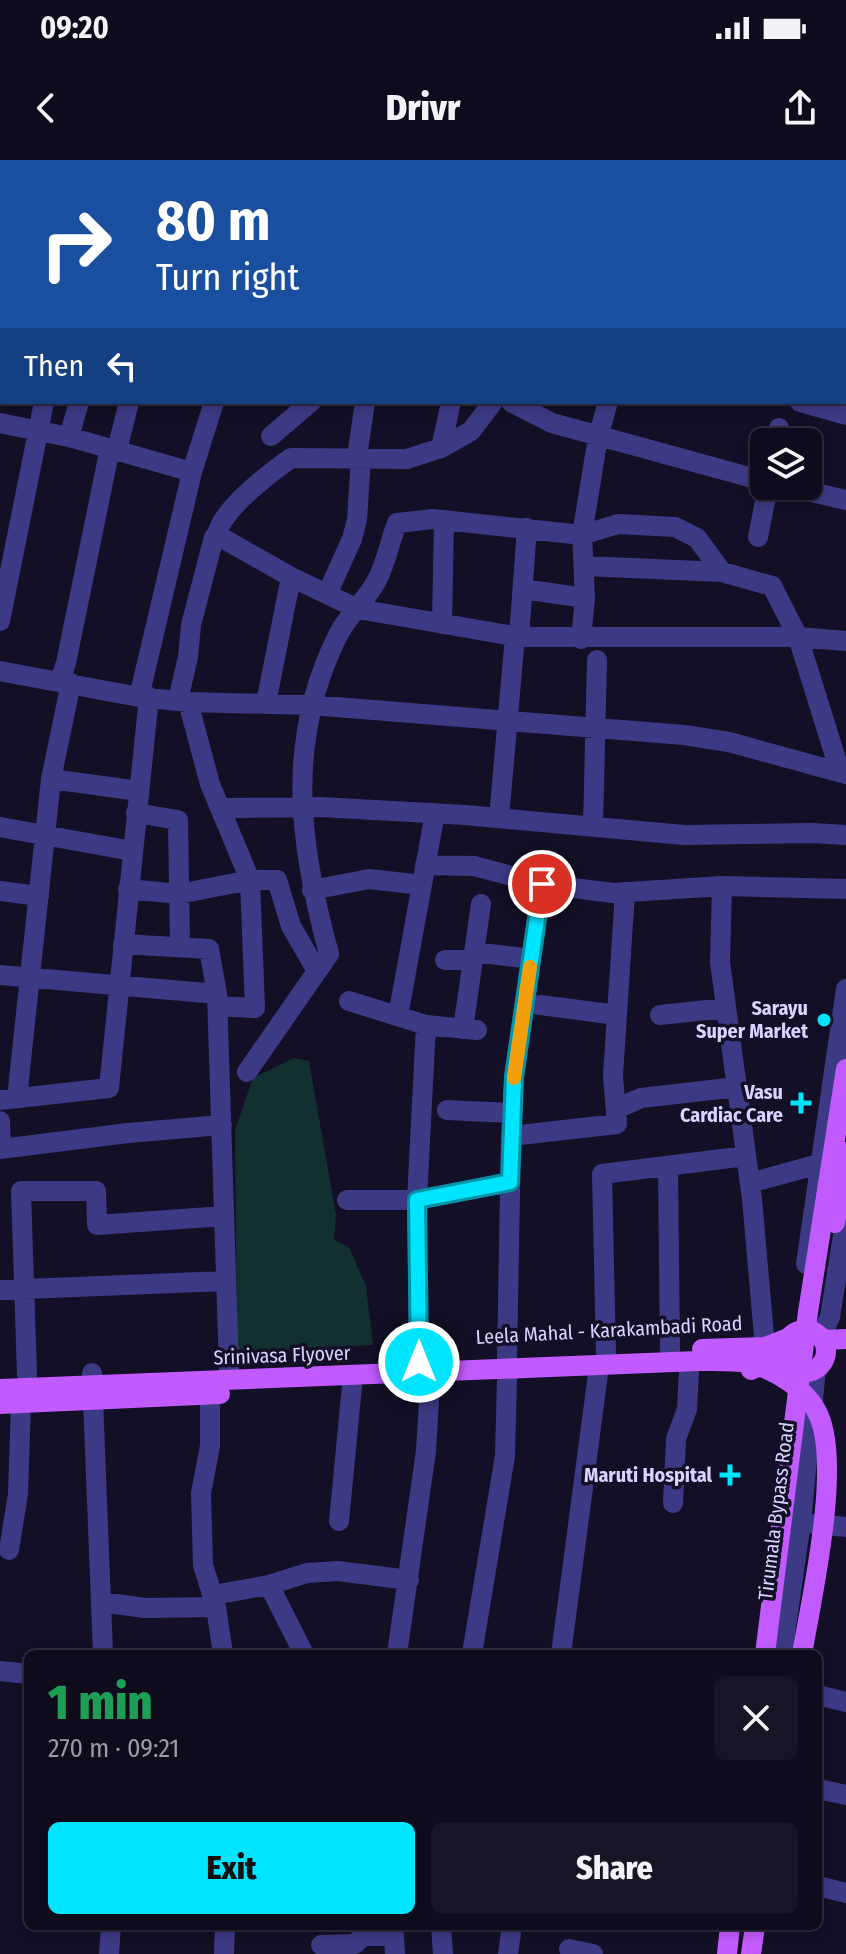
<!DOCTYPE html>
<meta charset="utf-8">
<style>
:root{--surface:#0e0b1c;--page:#171425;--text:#f1f3f6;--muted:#9b9ba3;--line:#2e2b3b;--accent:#00e5ff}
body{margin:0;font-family:"Fira Sans Condensed",sans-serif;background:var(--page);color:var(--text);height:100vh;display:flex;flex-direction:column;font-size:30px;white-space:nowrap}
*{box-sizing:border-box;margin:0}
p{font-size:26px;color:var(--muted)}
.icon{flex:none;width:44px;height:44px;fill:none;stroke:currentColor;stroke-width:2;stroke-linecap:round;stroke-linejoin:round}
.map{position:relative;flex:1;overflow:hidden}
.drawer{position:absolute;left:24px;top:1490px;width:798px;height:280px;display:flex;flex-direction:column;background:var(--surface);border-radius:12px;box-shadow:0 4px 12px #0003,0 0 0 2px var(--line)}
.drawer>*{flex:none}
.top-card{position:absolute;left:0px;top:0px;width:846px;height:244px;box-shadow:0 4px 12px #0003,0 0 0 2px var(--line);background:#1a4fa0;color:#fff;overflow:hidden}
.tools{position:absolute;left:750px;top:268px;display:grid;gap:16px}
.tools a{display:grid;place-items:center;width:72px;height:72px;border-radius:12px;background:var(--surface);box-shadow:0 4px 12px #0003,0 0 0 2px var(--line);font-size:40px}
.pin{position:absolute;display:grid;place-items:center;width:68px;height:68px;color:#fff;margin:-34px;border:4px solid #fff;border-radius:50%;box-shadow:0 2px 8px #0007}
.me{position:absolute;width:88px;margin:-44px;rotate:0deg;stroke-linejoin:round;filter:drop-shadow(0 0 6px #0008)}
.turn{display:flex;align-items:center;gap:28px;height:168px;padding:0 24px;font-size:36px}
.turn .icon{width:104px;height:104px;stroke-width:2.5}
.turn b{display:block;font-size:56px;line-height:68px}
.then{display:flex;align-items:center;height:76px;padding:0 24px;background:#0003;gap:16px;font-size:30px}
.round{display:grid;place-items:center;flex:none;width:84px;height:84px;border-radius:12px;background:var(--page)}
.head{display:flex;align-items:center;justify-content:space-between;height:136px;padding:0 24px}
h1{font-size:48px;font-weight:800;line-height:60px;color:#1e9e55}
.primary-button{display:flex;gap:16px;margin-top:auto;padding:16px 24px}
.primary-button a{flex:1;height:92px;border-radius:12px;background:var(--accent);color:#111;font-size:32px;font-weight:800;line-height:92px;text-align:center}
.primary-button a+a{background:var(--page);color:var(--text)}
.status{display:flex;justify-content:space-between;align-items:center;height:56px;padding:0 40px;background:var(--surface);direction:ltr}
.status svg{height:22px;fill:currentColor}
header{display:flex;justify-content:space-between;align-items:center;height:104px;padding:0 24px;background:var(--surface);font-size:36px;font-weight:800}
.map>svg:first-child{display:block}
</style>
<div class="status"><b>09:20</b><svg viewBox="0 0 49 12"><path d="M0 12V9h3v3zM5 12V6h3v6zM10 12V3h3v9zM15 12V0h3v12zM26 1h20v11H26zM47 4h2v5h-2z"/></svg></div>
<header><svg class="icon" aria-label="back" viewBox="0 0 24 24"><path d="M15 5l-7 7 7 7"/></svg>Drivr<svg class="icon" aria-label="share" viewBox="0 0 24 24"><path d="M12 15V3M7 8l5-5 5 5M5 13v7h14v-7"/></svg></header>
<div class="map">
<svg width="846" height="1794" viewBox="0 0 846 1794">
<rect width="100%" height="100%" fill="#130f26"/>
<path fill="#12302f" d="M294,898l15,3 27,154 -2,25 15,7 17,39 7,59 -136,7 -2,-222 18,-52z"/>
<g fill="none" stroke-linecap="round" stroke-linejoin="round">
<path stroke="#3d3a85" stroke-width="20" d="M733,0l7,2
M23,2v-2
M98,2v-2
M136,2v-2
M235,2v-2
M321,2l1,-2
M406,2l1,-2
M492,2v-2
M575,2v-2
M656,2l1,-2
M757,2v-2
M844,26l2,1
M844,96h2
M0,138l2,-12
M511,242l41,21 212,58
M800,242l46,13
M0,263l69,14 123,35
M271,276l40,-34
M69,277l10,-35
M776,282l3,-14
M441,288l10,-46
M117,290l12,-48
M357,297l8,-55
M786,326l60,14
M217,375c4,-25 53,-62 74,-77l116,1 34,-11 30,-17 22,-29
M758,377l10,-51
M585,406l137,6 50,14 26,51 42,135
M523,429l62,9
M327,434l25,-55 5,-19 4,-63
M0,461l44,-219
M442,464l2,-104
M519,477l8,-109
M581,479l4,-41 -3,-63 16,-98 10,-35
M0,511l139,26 49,5 123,3 373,30 45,7 117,32
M60,521l6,-18 44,-215
M71,523l-20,96 88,12
M139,537l53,-225 22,-70
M178,540l10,-43 3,-32 23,-88 3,-2 74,42 67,32 161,28h279l48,4
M188,542l22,82 40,96 5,128 -36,-2
M266,543l25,-126
M220,648l100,-1 145,8 219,20 129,-2 33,2
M136,653l42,7 2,127
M499,658l16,-182
M0,667l132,24
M593,667l4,-167
M425,705l49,1 68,18 71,9 109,-7 124,3
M722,726l-2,76 32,237 13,148
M128,729l51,5 71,-14h27l14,46 26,45
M312,730l57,-11 53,6
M0,731l39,5
M123,784l86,5 8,45
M474,792l57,7
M445,800h28
M0,815l217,19 12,375
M349,841l77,24 51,5
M525,843l92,12
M660,855l66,-7
M398,856l37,-203
M463,869l18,-125
M247,912l82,-118c-30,-110 -44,-213 9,-319 10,-20 29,-35 39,-55 9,-17 13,-39 20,-57l36,-4 149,16 36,-11 57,3 22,11 25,34
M17,938l34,-319
M0,940l109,-12 40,-391
M616,949l25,-11 96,-11
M447,950l65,3
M0,961l1,28
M511,976l106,-12 -4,-48 12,-184
M0,989l128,-16 94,-8
M668,1006l2,184
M750,1023l69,-19
M347,1040h70l93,-18
M806,1104l40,-275
M0,1130l225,-9
M821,1177l9,-20 16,-100
M606,1194l-4,-180 144,-18
M507,1199l4,-223 3,-59 28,-193
M419,1202l-2,-162 9,-175
M92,1213l11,281
M27,1215l-6,-184h75l1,34 127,-9
M210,1235v51l-9,47 2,72 13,42 7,47
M673,1343l3,-64 11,-30 2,-37
M339,1361l13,-135
M806,1363l40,4
M9,1390l9,-56 3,-91
M269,1425l35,69
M213,1435l56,-10 38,-12 31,-2 71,9
M101,1442l44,6 71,-1
M397,1494l29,-203 4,-68
M472,1494l33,-198 2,-77
M561,1494l37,-280
M782,1494l19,-132 15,-153
M0,1511l28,3
M818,1535l28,7
M818,1629l28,6
M818,1726l28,7
M441,1766l2,28
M363,1776h31l1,18
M321,1785l34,-1 8,-8 1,-10
M569,1789l24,5
M109,1794l2,-28
M224,1794l1,-28
M508,1794l4,-28"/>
<path stroke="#c25bff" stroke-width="20" d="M835,1063l11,-71
M784 1191a21 21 0 1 1 42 0a21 21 0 1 1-42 0Z
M823,1180l23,-1
M702,1189l63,-2 23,-9
M751,1210l33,-15
M0,1229l698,-28c15,0 33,-1 49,2 27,5 61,27 72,53 22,52 -7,180 -17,238
M0,1244l220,-10
M765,1494l43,-342 38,-243
M727,1794l3,-28
M751,1794l4,-28"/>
</g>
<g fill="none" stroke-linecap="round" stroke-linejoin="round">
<g stroke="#0095a6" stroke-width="20">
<path id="route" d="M419,1202l-2,-162 93,-18 4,-105 28,-193"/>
</g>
<use href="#route" stroke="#00e5ff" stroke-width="14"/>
<path stroke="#f59e0b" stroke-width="14" d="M514,918l16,-111"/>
</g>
<g fill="#00e5ff" stroke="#130f26" stroke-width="3">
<circle cx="824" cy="860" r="8"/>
<path d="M797 931h8v8h8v8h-8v8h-8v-8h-8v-8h8z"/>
<path d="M726 1303h8v8h8v8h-8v8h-8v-8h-8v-8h8z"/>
</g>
<g text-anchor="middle" stroke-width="7" stroke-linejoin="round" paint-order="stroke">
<g font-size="20" font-weight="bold" fill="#d9d4ff" stroke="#130f26" text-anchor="end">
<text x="808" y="855">Sarayu<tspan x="808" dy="23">Super Market</tspan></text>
<text x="783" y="939">Vasu<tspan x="783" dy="23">Cardiac Care</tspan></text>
<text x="712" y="1322">Maruti Hospital</text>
</g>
<g font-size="20" fill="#d9d4ff" stroke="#130f26">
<text transform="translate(609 1170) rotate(-3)" y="7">Leela Mahal - Karakambadi Road</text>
<text transform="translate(282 1195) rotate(-2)" y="7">Srinivasa Flyover</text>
<text transform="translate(776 1351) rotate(-83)" y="7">Tirumala Bypass Road</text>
</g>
</g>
</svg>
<div class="tools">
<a><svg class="icon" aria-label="layers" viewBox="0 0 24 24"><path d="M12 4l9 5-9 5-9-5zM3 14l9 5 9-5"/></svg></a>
</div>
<div class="pin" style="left:542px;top:724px;background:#d93025"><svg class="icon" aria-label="arrive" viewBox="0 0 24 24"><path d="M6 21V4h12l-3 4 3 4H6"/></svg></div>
<svg class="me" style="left:419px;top:1202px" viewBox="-20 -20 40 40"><circle r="17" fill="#00e5ff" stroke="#fff" stroke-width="3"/><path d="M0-11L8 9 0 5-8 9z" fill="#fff"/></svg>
<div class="top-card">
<div class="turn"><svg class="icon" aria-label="right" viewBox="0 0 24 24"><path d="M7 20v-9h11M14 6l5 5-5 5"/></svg><div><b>80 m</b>Turn right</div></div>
<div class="then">Then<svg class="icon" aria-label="left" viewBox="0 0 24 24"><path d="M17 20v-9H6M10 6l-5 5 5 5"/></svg></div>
</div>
<section class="drawer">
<div class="head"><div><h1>1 min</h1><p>270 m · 09:21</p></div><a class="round"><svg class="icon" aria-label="close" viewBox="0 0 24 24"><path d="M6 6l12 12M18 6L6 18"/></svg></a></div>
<div class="primary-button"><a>Exit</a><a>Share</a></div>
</section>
</div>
